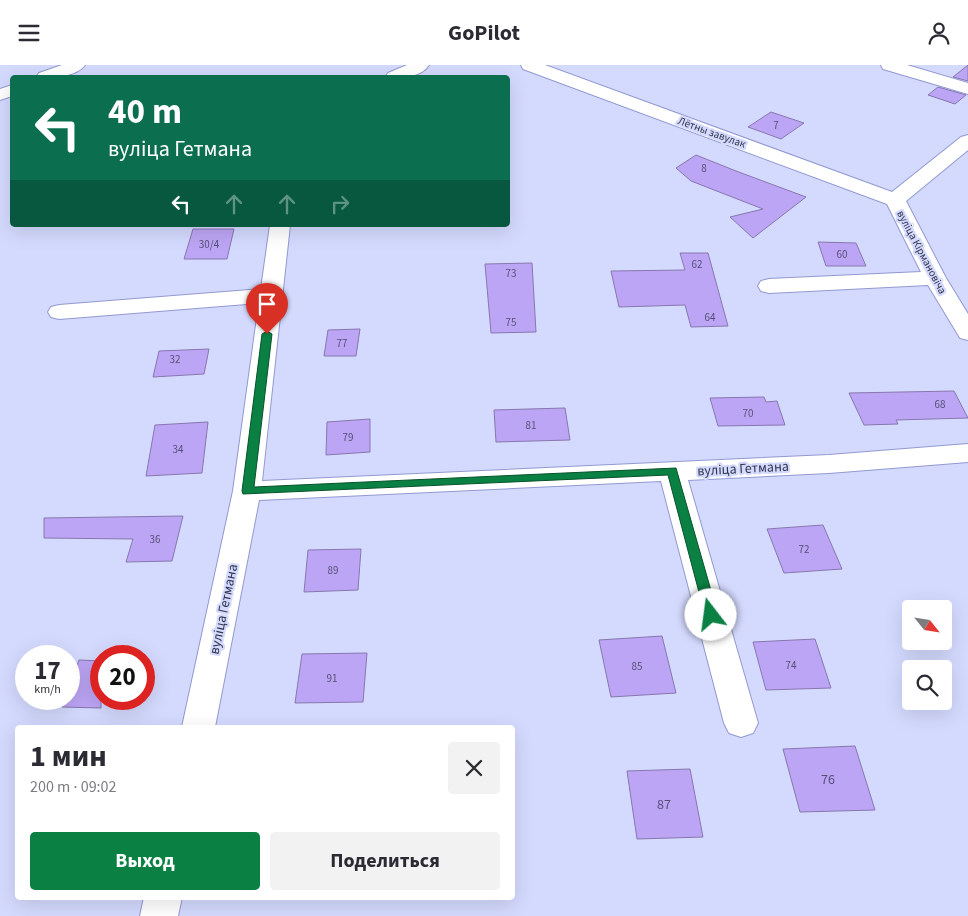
<!DOCTYPE html>
<html lang="ru">
<meta charset="utf-8">
<style>
:root{--surface:#fff;--page:#f2f2f3;--text:#2b2b33;--muted:#7c7c81;--accent:#0b8043}
body{margin:0;font-family:"Source Sans 3",sans-serif;background:var(--page);color:var(--text);height:100vh;display:flex;flex-direction:column;font-size:19px;white-space:nowrap}
*{box-sizing:border-box;margin:0}
p{font-size:16px;color:var(--muted)}
.icon{flex:none;width:28px;height:28px;fill:none;stroke:currentColor;stroke-width:2;stroke-linecap:round;stroke-linejoin:round}
.map{position:relative;flex:1;overflow:hidden}
.drawer{position:absolute;left:15px;top:660px;width:500px;height:175px;display:flex;flex-direction:column;background:var(--surface);border-radius:5px;box-shadow:0 5px 20px #0002}
.drawer>*{flex:none}
.guide{position:absolute;left:10px;top:10px;width:500px;height:152px;border-radius:5px;box-shadow:0 5px 20px #0002;background:#0b6e4f;color:#fff;overflow:hidden}
.needle{width:32px;rotate:120deg}
.controls{position:absolute;left:902px;top:535px;display:grid;gap:10px}
.controls a{display:grid;place-items:center;width:50px;height:50px;border-radius:5px;background:var(--surface);box-shadow:0 5px 20px #0002;font-size:25px}
.speed{position:absolute;left:15px;top:580px;display:flex;gap:10px;font-size:25px;font-weight:700;text-align:center}
.speed>*{display:grid;place-content:center;width:65px;height:65px;border-radius:50%;background:var(--surface);box-shadow:0 5px 20px #0002;line-height:1}
.speed small{font-size:12px;font-weight:400}
.speed .limit{border:8px solid #d22;background:#fff;color:#111}
.pin{position:absolute;display:grid;place-items:center;width:42px;height:42px;color:#fff;margin:-51px -21px;border-radius:50% 50% 50% 0;rotate:-45deg;box-shadow:0 0 5px #0007}
.pin .icon{rotate:45deg}
.me{position:absolute;width:55px;margin:-28px;rotate:345deg;stroke-linejoin:round;filter:drop-shadow(0 0 4px #0008)}
.turn{display:flex;align-items:center;gap:18px;height:105px;padding:0 15px;font-size:22px}
.turn .icon{width:65px;height:65px;stroke-width:2.5}
.turn b{display:block;font-size:35px;line-height:42px}
.lanes{display:flex;align-items:center;height:48px;padding:0 15px;background:#0003;justify-content:center;gap:25px;direction:ltr}
.lanes .off{opacity:.35}
.round{display:grid;place-items:center;flex:none;width:52px;height:52px;border-radius:5px;background:var(--page)}
.overview{display:flex;align-items:center;justify-content:space-between;height:85px;padding:0 15px}
h1{font-size:30px;font-weight:700;line-height:38px}
.button{display:flex;gap:10px;margin-top:auto;padding:10px 15px}
.button a{flex:1;height:58px;border-radius:5px;background:var(--accent);color:#fff;font-size:20px;font-weight:700;line-height:58px;text-align:center}
.button a+a{background:var(--page);color:var(--text)}
header{display:flex;justify-content:space-between;align-items:center;height:65px;padding:0 15px;background:var(--surface);font-size:22px;font-weight:700}
.map>svg:first-child{display:block}
</style>
<header><svg class="icon" aria-label="menu" viewBox="0 0 24 24"><path d="M4 6h16M4 12h16M4 18h16"/></svg>GoPilot<svg class="icon" aria-label="person" viewBox="0 0 24 24"><circle cx="12" cy="8" r="4"/><path d="M4 21q1-7 8-7t8 7"/></svg></header>
<div class="map">
<svg width="968" height="851" viewBox="0 0 968 851">
<rect width="100%" height="100%" fill="#d4dafe"/>
<path fill="#bda5f5" stroke="#8777ae" d="M968,0v16l-15,-4z
M938,22l28,8 -11,9 -27,-9z
M771,47l33,11 -23,16 -33,-12z
M696,90l40,16 70,26 -53,41 -23,-21 33,-8 -72,-28 -15,-13z
M193,164h41l-7,30h-43z
M818,177l38,1 10,23h-40z
M680,188h28l20,73 -37,1 -6,-22 -66,2 -8,-36 74,-1z
M532,198l4,69 -45,1 -6,-69z
M360,264l-4,27h-32l4,-26z
M209,284l-5,25 -51,3 6,-26z
M954,326l14,27 -72,2 2,4 -34,1 -15,-32z
M764,332l2,5 11,-1 8,24 -67,1 -8,-28z
M565,343l5,32 -74,2 -2,-32z
M370,354v33l-44,3 1,-33z
M208,357l-6,51 -56,3 9,-51z
M183,451l-11,45 -46,1 7,-23 -89,-1v-20z
M823,460l19,44 -58,4 -17,-44z
M361,484l-3,41 -54,2 4,-42z
M662,571l14,57 -65,4 -12,-57z
M815,574l16,49 -65,2 -13,-48z
M367,588l-4,49 -68,1 7,-49z
M79,595l22,1v47l-39,-1 3,-8h4v-10z
M855,681l20,64 -75,2 -17,-63z
M690,704l13,68 -66,2 -10,-68z"/>
<g fill="none" stroke-linecap="round" stroke-linejoin="round">
<g stroke="#9199d1" stroke-width="2">
<path id="minor" d="M62,0h23c-8,12 -36,14 -49,12l3,-4z
M407,0h22c-8,13 -30,14 -44,12l3,-4z
M521,0h24l347,127 69,-55 7,-2v15l-62,51 40,77 22,36v26l-8,-2 -32,-53 -159,8 -8,-2 -3,-5 3,-5 8,-2 152,-7 -34,-68 -364,-135z
M881,0h26l61,18v11l-85,-25z
M12,20v11l-12,4v-11z
M270,160h20l-28,256 567,-26 139,-11v18l-139,11 -141,7 70,243 -5,10 -12,4 -12,-4 -5,-10 -63,-242 -402,19 -44,227h-33l51,-236 26,-188 -200,16 -8,-2 -3,-5 3,-5 8,-2 202,-16z
M144,832h38l-4,19h-38z"/>
</g>
<use href="#minor" fill="#fff" fill-rule="evenodd"/>
</g>
<path fill="#0b8043" stroke="#07532c" d="M267,266l5,3 -18,153 422,-19 42,147 -2,4h-9l-2,-4 -37,-140 -425,19 -1,-3 20,-157z"/>
<g text-anchor="middle" stroke-width="4.5" stroke-linejoin="round" paint-order="stroke">
<g font-size="11" fill="#545176">
<text x="776" y="64">7</text>
<text x="704" y="107">8</text>
<text x="209" y="183">30/4</text>
<text x="842" y="193">60</text>
<text x="697" y="203">62</text>
<text x="511" y="212">73</text>
<text x="710" y="256">64</text>
<text x="511" y="261">75</text>
<text x="342" y="282">77</text>
<text x="175" y="298">32</text>
<text x="940" y="343">68</text>
<text x="748" y="352">70</text>
<text x="531" y="364">81</text>
<text x="348" y="376">79</text>
<text x="178" y="388">34</text>
<text x="155" y="478">36</text>
<text x="804" y="488">72</text>
<text x="333" y="509">89</text>
<text x="791" y="604">74</text>
<text x="637" y="605">85</text>
<text x="332" y="617">91</text>
</g>
<g font-size="11" fill="#31354c" stroke="#d4dafe">
<text transform="translate(712 67) rotate(20)" y="4">Лётны завулак</text>
<text transform="translate(922 187) rotate(62)" y="4">вуліца Кірмановіча</text>
</g>
<g font-size="14" fill="#31354c" stroke="#d4dafe">
<text transform="translate(743 403) rotate(-3)" y="5">вуліца Гетмана</text>
<text transform="translate(223 544) rotate(-78)" y="5">вуліца Гетмана</text>
</g>
<g font-size="14" fill="#545176">
<text x="828" y="719">76</text>
<text x="664" y="744">87</text>
</g>
</g>
</svg>
<div class="controls">
<a><svg class="needle" viewBox="-14 -14 28 28"><path d="M0-13l5 13h-10z" fill="#e53935"/><path d="M0 13l5-13h-10z" fill="#7c7c81"/></svg></a>
<a><svg class="icon" aria-label="search" viewBox="0 0 24 24"><circle cx="10" cy="10" r="6"/><path d="M15 15l6 6"/></svg></a>
</div>
<div class="speed"><div>17<small>km/h</small></div><div class="limit">20</div></div>
<div class="pin" style="left:267px;top:269px;background:#d93025"><svg class="icon" aria-label="arrive" viewBox="0 0 24 24"><path d="M6 21V4h12l-3 4 3 4H6"/></svg></div>
<svg class="me" style="left:711px;top:550px" viewBox="-20 -20 40 40"><circle r="19" fill="#fff"/><path d="M0-13L10 11 0 6-10 11z" fill="#0b8043"/></svg>
<div class="guide">
<div class="turn"><svg class="icon" aria-label="left" viewBox="0 0 24 24"><path d="M17 20v-9H6M10 6l-5 5 5 5"/></svg><div><b>40 m</b>вуліца Гетмана</div></div>
<div class="lanes"><svg class="icon" aria-label="left" viewBox="0 0 24 24"><path d="M17 20v-9H6M10 6l-5 5 5 5"/></svg><svg class="icon off" aria-label="ahead" viewBox="0 0 24 24"><path d="M12 20V5M6 11l6-6 6 6"/></svg><svg class="icon off" aria-label="ahead" viewBox="0 0 24 24"><path d="M12 20V5M6 11l6-6 6 6"/></svg><svg class="icon off" aria-label="right" viewBox="0 0 24 24"><path d="M7 20v-9h11M14 6l5 5-5 5"/></svg></div>
</div>
<section class="drawer">
<div class="overview"><div><h1>1 мин</h1><p>200 m · 09:02</p></div><a class="round"><svg class="icon" aria-label="close" viewBox="0 0 24 24"><path d="M6 6l12 12M18 6L6 18"/></svg></a></div>
<div class="button"><a>Выход</a><a>Поделиться</a></div>
</section>
</div>
